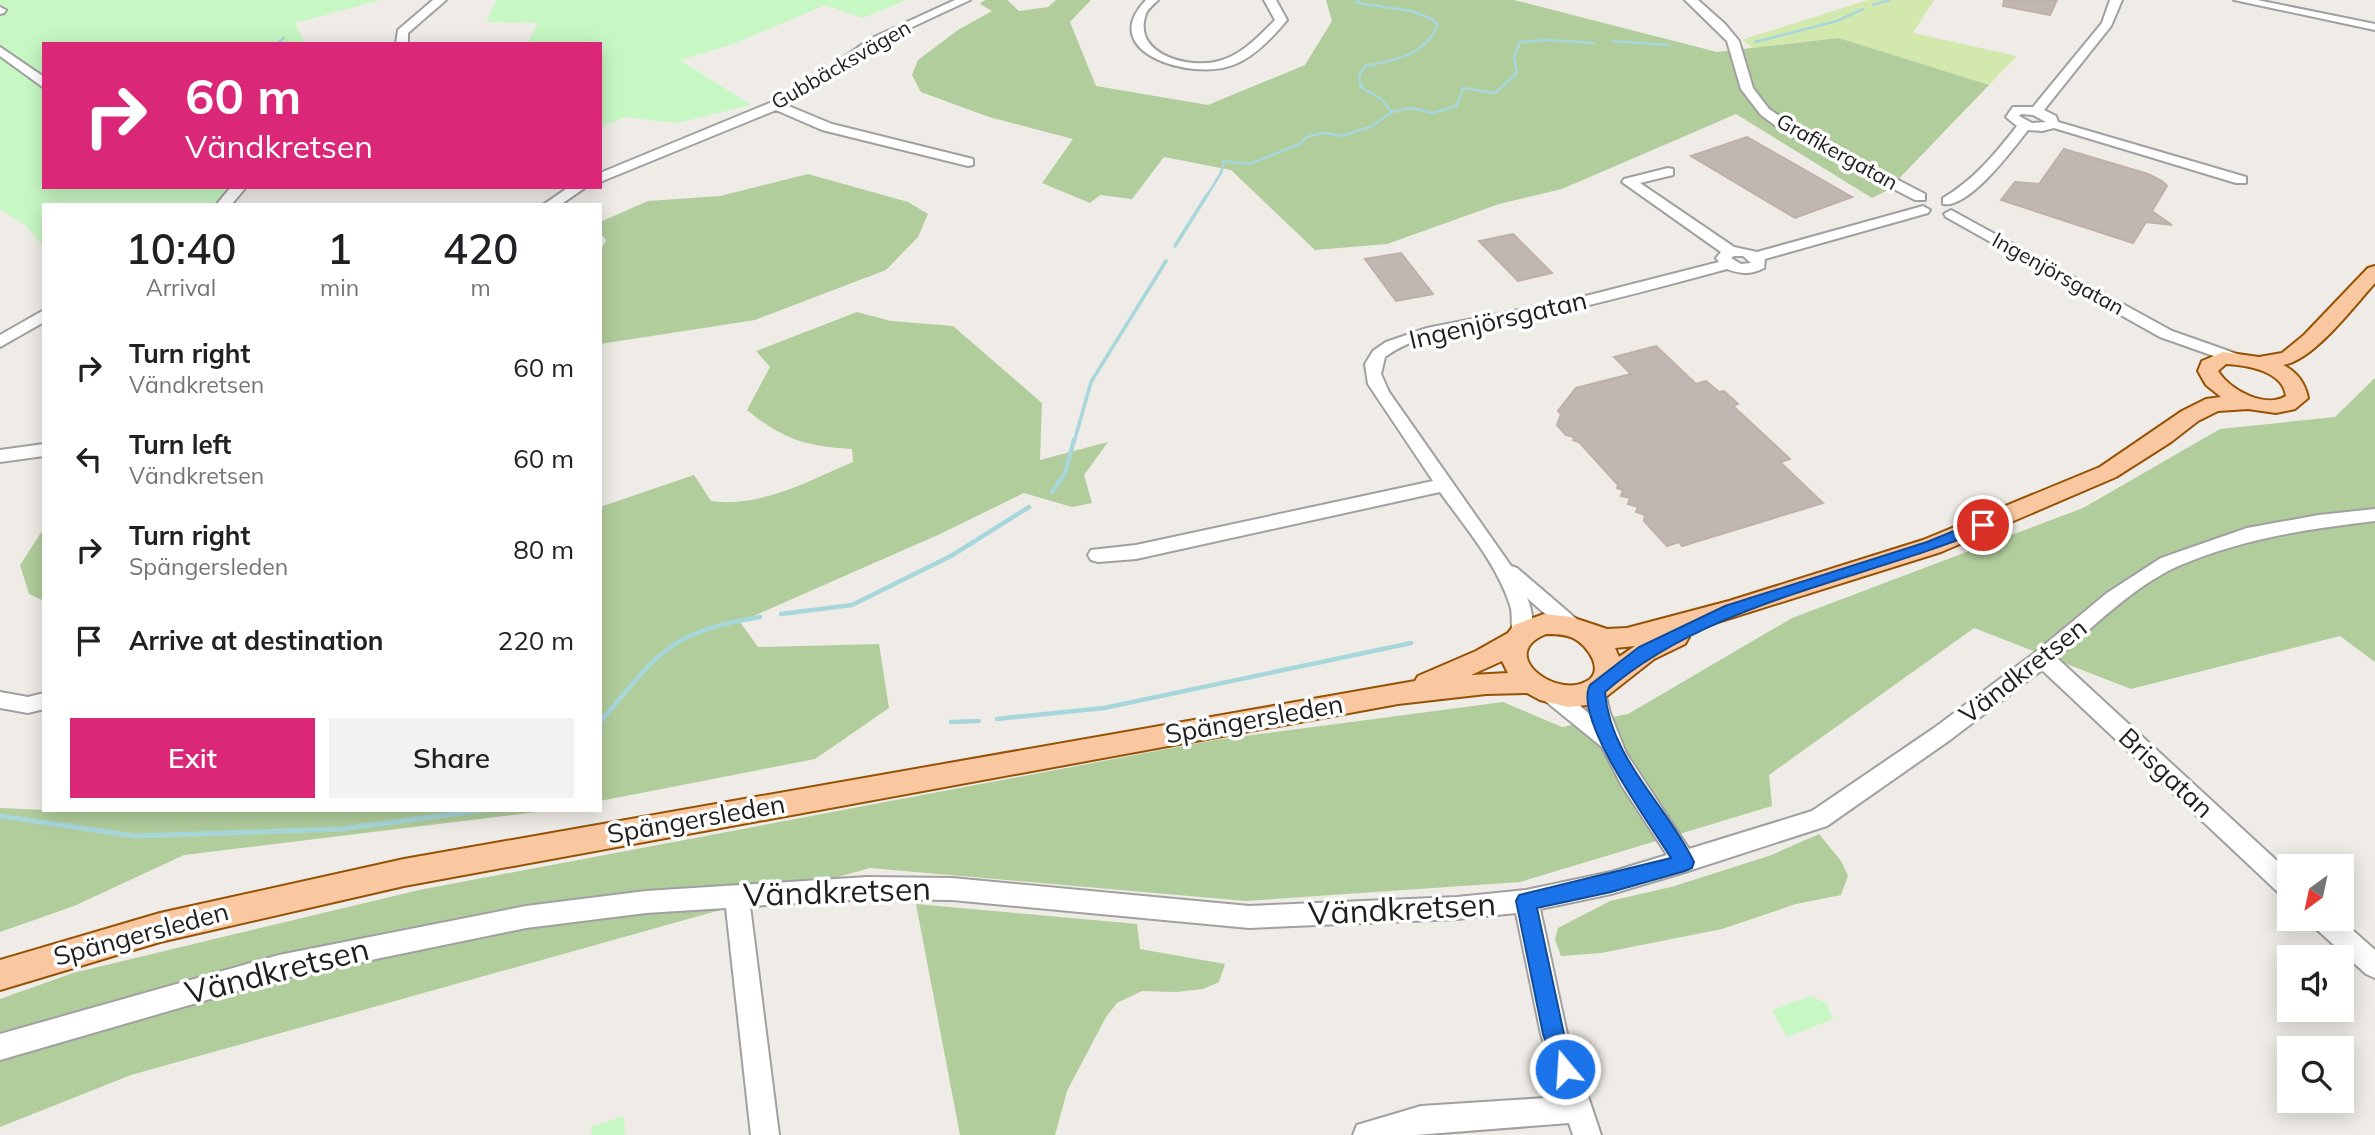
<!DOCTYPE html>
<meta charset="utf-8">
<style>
:root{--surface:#fff;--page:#f2f2f2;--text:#202124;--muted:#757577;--accent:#db2777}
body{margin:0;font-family:Mulish,sans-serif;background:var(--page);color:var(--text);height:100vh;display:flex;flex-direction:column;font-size:26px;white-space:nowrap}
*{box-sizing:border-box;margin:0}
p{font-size:23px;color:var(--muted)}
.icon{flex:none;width:38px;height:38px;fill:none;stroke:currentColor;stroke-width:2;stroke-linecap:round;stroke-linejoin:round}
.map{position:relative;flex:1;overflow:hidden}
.sheet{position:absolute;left:42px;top:203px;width:560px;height:609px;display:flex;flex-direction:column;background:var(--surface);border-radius:0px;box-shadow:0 4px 18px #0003}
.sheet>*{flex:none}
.guide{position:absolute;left:42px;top:42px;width:560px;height:147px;border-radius:0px;box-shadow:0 4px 18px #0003;background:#db2777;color:#fff;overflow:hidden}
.needle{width:46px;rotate:213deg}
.fabs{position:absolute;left:2277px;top:854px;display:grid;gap:14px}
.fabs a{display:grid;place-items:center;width:77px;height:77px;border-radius:0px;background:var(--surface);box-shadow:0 4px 18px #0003;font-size:35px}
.pin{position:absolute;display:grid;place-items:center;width:60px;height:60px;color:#fff;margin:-30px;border:4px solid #fff;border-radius:50%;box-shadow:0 2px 7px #0007}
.me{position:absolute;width:77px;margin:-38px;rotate:342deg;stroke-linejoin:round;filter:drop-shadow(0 0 5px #0008)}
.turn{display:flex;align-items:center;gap:24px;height:147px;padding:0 28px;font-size:32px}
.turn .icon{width:91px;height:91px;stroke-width:2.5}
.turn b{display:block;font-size:49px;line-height:60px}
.eta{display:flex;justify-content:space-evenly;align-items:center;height:119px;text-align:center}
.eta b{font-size:42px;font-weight:600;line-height:49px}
.button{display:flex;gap:14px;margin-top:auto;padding:14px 28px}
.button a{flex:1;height:80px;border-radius:0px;background:var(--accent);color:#fff;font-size:28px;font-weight:600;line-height:80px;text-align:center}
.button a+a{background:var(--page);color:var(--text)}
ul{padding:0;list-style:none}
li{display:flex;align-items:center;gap:21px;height:91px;padding:0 28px}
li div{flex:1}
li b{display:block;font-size:26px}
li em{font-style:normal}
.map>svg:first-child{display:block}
</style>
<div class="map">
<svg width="2375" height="1135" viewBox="0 0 2375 1135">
<rect width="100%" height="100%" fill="#efebe6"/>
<path fill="#d2e8ad" d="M1868,0h66l-21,33 104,23 -28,29 -150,-47 -86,10 -11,-8z"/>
<path fill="#b1cd9c" d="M985,0h22l12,11 29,-4 8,-7h35l-21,22 26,64 112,19 97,-40 27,-44 -6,-21h188l203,52 122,-14 150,47 -101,105 -16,8 -136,-84 -174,75 -63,15 -112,40 -72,6 -84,-80 -67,-13 -32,42 -32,-4 -10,8 -48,-20 31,-44 -84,-22 -68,-25 -9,-17 6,-15 40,-30 34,-19 -12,-7z
M808,174l100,28 20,12 -10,23 -32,33 -131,50 -155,24v-93l6,-11 -6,-8v-10l48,-21 72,-5z
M857,312l34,9 62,5 89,77 -2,57 68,-18 -24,33 8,28 -20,4 -48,-14 -84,41 -200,88 18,25 121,-3 10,64 -74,51 -215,42v-294l94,-32 17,26c50,7 97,-20 142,-39l-1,-13c-46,-3 -68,-9 -105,-39l23,-43 -14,-16z
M2375,378v284l-35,-26 -209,53 -157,-61 -205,147 3,31 -252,76 -274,19 -376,-33 -739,207 -131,52v-128l73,-26 346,-83 796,-150 288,-38 59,25 66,-13 164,-96 291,-110 137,-79 115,-12z
M44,528v73l-15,-7 -9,-29z
M0,808l44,2h509l-369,45 -110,51 -74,26z
M1819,834l22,27 7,15 -7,19 -45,9 -74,25 -121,24 -40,3 -6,-16 3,-12 52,-27 61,-14 98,-31z
M916,904l221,20 3,25 85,15 -6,18 -16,7 -27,3 -34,-1 -25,12 -11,14 -39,74 -12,44h-95z"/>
<path fill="#c7f8c4" d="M0,0h380l-85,23 10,21h-261v143h187l-17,18h-170v42l-18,-21 -26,-17z
M496,0h410l-43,18 -38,-13 -92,39 -53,16 71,45 -75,18 -50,-6 -26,10v-83h-73l11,-21 -51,-1z
M1810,996l16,7 7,16 -46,18 -15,-27z
M624,1116l1,19h-33l-1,-8z"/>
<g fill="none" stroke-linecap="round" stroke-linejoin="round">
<path stroke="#a8d7db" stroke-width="2.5" d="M1358,0l-2,3 56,8 20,8 6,6c-14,31 -42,35 -73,41l-6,10 2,11 20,12 11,13
M1873,5l16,-5
M1612,41l58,4
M279,42l5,-4
M1755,42l82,-21 26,-12
M1206,197l15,-24 3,-12 25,3 51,-20 6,-7 17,-4 19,3 30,-10 20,-14 19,-4 22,5 24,-7 6,-18 32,5 22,-20 -3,-16 6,-15 28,-2 46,3"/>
<path stroke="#a8d7db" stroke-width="3.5" d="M1175,246l32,-51
M1074,442l17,-60 75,-121"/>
<path stroke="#a8d7db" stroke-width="4.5" d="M1052,492l13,-19 9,-33
M781,614l71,-9 99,-49 78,-49
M997,719l107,-11 307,-65
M600,722c59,-68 65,-89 160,-105
M951,722l28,-1"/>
<path stroke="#a8d7db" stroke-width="5" d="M0,816l135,20 206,-7 143,-19"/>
</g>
<path fill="#c0b6b2" stroke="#c1b0a8" stroke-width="2" d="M2004,0h53l-7,15 -47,-9z
M1747,137l105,60 -57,21 -104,-62z
M2064,149l84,25 14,7 5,5 -15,25 20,14 -26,-3 -13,21 -132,-43 14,-18 24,2z
M1513,234l39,39 -34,8 -39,-40z
M1401,253l32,41 -37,7 -31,-42z
M1656,346l40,38 10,-3 13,11 5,-1 14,13 -5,2 57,53 -10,3 43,41 -141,43 -3,-4 -12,4 -23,-25 1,-6 -9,-3 2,-5 -10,-3 2,-6 -9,-2 2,-6 -6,-2 1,-3 -39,-43 -6,-2 1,-3 -8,-2 -9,-10 4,-11 -3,-3 18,-23 55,-14 -17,-17z"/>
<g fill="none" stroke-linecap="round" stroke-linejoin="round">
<g stroke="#a0a0a0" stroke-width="4">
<path id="minor" d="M433,0h13l-38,33v11h-12l2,-14z
M955,0h15l-92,43 -58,43 -34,19 46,19 141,35v6l-5,1 -146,-36 -46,-20 -176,72v-9l172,-71 40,-22 58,-41z
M1146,0h12c-5,5 -12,10 -13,17 -11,39 47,52 74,44 23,-6 40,-25 56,-41l-11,-20h12l11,20c-14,17 -33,37 -54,45 -41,16 -138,-12 -87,-65z
M1685,0h13l27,24 14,17 14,47 16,21 25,17 131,68v6h-10l-131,-68 -23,-17 -20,-26 -14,-48z
M2110,0h12l-11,26 -67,84 12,6 2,6 188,55v6h-10l-182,-55 -12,3 -14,-1c-15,19 -59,79 -85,74v-6c31,-18 52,-44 74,-72l-11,-9 7,-10h20l69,-84zM2021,114l12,1 13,7 -14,1 -13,-7z
M2234,0h23l118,24v6z
M0,7l6,3 -2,3 -4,1z
M0,47l44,30v11l-44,-32z
M1668,168l5,1v6l-33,8 94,64 23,5 166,-46 7,4 -2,3 -163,46 -1,9c-13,7 -24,6 -37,1 -59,16 -118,32 -177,45 -54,12 -120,10 -165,43l-4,17 8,18 122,174 6,2 63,54 3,5 -3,5 -7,3 -7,-3 -39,-34c5,11 8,28 2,39l-7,3 -7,-3c-6,-10 -1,-21 -5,-32 -13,-41 -45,-78 -70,-113l-304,67 -38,3 -7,-2 -3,-5 3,-5 45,-5 297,-64 -65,-97 -3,-20 8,-13 13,-9 41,-14 143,-28 149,-38 -3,-4 5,-6 -99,-70 2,-3zM1734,256h9l8,7 -10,1 -10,-6z
M231,187h15l-15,18h-15z
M569,187h17l-26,18h-17z
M1951,210l221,121 68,24 2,3 -8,5 -6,-2 -68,-24 -214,-120 -2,-3z
M44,310v12l-44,25v-12z
M44,444v12l-44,6v-12z
M2375,509v12c-68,8 -136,18 -199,46 -43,20 -83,60 -119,91l232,214v26l-8,-3 -239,-225 -92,70 -123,86 -142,46 -74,22 -71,15 27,125 34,101h-28l-4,-12 -153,12h-63l4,-10 64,-19 140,-9 -20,-63 -25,-121 -59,6 -208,9 -297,-28 -85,-1 -117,7 29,229h-28l-25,-227 -80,5 -120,15 -247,51 -279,81v-26l279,-79 247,-49 120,-15 221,-14 85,1 297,28 208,-9 69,-7 85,-18 56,-17 -45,-69 -20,-39 -58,-47 -4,-6 4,-6c17,-5 33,15 45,26l-4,-24 4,-6 7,-2 7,2 7,29 16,40 63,96 123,-38 122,-83 102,-76 71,-59 54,-35 86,-30 72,-13z
M0,692l28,5 16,-4v16l-16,4 -28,-5z
M2311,919h29l35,31v28l-9,-4 -52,-47z"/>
</g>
<g stroke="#955205" stroke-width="4">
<path id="major" d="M2375,266v17c-22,24 -61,77 -92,82 14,7 22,18 25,33l-13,11 -19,4 -28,-4 -30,2 -20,10 -27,21 -55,35 -175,75 -255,80 3,5 -4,7 -31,15 -47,37 -20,9 -19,2 -28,-7 -13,-7 -41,1 -88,10 -994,182 -244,56 -160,48v-30l160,-47 244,-54 1011,-178 3,-5 58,-25 32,-18 6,-8 30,-11 27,3 36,12 20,-1 102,-27 194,-61 177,-73 82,-56 24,-12 15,-2 -15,-12 -8,-14 4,-10 21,-9 36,5 23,-4 22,-18 64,-67zM2226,364c21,1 57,7 60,32 -21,13 -56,-6 -68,-25zM1546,634c9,0 19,0 27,4 15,7 35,36 10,45 -30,13 -86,-29 -37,-49zM1635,646l-16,11 -4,-9zM1502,661l6,12 -37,2z"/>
</g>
<use href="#minor" fill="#fff" fill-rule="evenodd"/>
<use href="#major" fill="#f9c8a1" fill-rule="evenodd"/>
</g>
<path fill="#1a73e8" stroke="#114b97" stroke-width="2" d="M1983,519l5,2 2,4 -2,3c-126,53 -279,73 -383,164 5,67 62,113 89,170l-2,6 -7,3 -74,21 -74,16 27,126 12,35 -3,8 -8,3 -7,-3 -15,-43 -27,-133 3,-6 152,-37c-19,-31 -99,-140 -81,-173l49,-38 86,-41 202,-64z"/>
<g text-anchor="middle" stroke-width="7" stroke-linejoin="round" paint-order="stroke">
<g font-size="21" fill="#1f1f1f" stroke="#fff">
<text transform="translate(841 65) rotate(-30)" y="7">Gubbäcksvägen</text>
<text transform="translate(1837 152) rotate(29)" y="7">Grafikergatan</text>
<text transform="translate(2058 274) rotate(29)" y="7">Ingenjörsgatan</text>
</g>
<g font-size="26" fill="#1f1f1f" stroke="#fff">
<text transform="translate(1498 320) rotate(-13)" y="9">Ingenjörsgatan</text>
<text transform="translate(2023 671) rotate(-38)" y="9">Vändkretsen</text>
<text transform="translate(1254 719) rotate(-10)" y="9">Spängersleden</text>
<text transform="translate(2166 773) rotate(43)" y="9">Brisgatan</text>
<text transform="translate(696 819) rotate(-10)" y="9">Spängersleden</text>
<text transform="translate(141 934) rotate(-15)" y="9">Spängersleden</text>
</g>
<g font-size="32" fill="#1f1f1f" stroke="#fff">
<text transform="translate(837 892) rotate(-2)" y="11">Vändkretsen</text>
<text transform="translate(1402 909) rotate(-3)" y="11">Vändkretsen</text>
<text transform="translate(277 971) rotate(-14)" y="11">Vändkretsen</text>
</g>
</g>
</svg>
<div class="fabs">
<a><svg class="needle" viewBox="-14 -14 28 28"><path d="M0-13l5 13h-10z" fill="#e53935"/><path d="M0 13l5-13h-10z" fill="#757577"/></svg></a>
<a><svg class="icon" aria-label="sound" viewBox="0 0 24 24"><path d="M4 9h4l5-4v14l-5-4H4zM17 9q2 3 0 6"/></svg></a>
<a><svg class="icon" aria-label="search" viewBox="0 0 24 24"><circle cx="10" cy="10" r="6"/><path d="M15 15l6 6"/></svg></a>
</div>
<div class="pin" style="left:1983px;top:525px;background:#d93025"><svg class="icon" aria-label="arrive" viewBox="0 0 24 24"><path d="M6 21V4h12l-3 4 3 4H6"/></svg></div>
<svg class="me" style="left:1565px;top:1069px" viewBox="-20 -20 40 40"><circle r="17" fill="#1a73e8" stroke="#fff" stroke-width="3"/><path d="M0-11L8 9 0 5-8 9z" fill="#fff"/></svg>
<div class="guide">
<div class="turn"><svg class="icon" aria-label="right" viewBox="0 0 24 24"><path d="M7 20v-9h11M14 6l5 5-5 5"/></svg><div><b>60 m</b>Vändkretsen</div></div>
</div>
<section class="sheet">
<div class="eta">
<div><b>10:40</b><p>Arrival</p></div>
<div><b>1</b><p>min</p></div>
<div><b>420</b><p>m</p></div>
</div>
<ul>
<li><svg class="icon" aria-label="right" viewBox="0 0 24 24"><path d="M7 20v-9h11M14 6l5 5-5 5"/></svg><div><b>Turn right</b><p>Vändkretsen</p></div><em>60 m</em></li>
<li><svg class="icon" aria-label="left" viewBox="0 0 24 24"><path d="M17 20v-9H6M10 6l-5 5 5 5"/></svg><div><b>Turn left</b><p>Vändkretsen</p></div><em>60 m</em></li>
<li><svg class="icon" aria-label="right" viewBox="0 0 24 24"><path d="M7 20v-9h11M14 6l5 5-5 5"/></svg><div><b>Turn right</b><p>Spängersleden</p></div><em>80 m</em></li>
<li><svg class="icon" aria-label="arrive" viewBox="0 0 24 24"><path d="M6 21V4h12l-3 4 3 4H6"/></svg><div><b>Arrive at destination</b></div><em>220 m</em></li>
</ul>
<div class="button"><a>Exit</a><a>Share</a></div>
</section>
</div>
